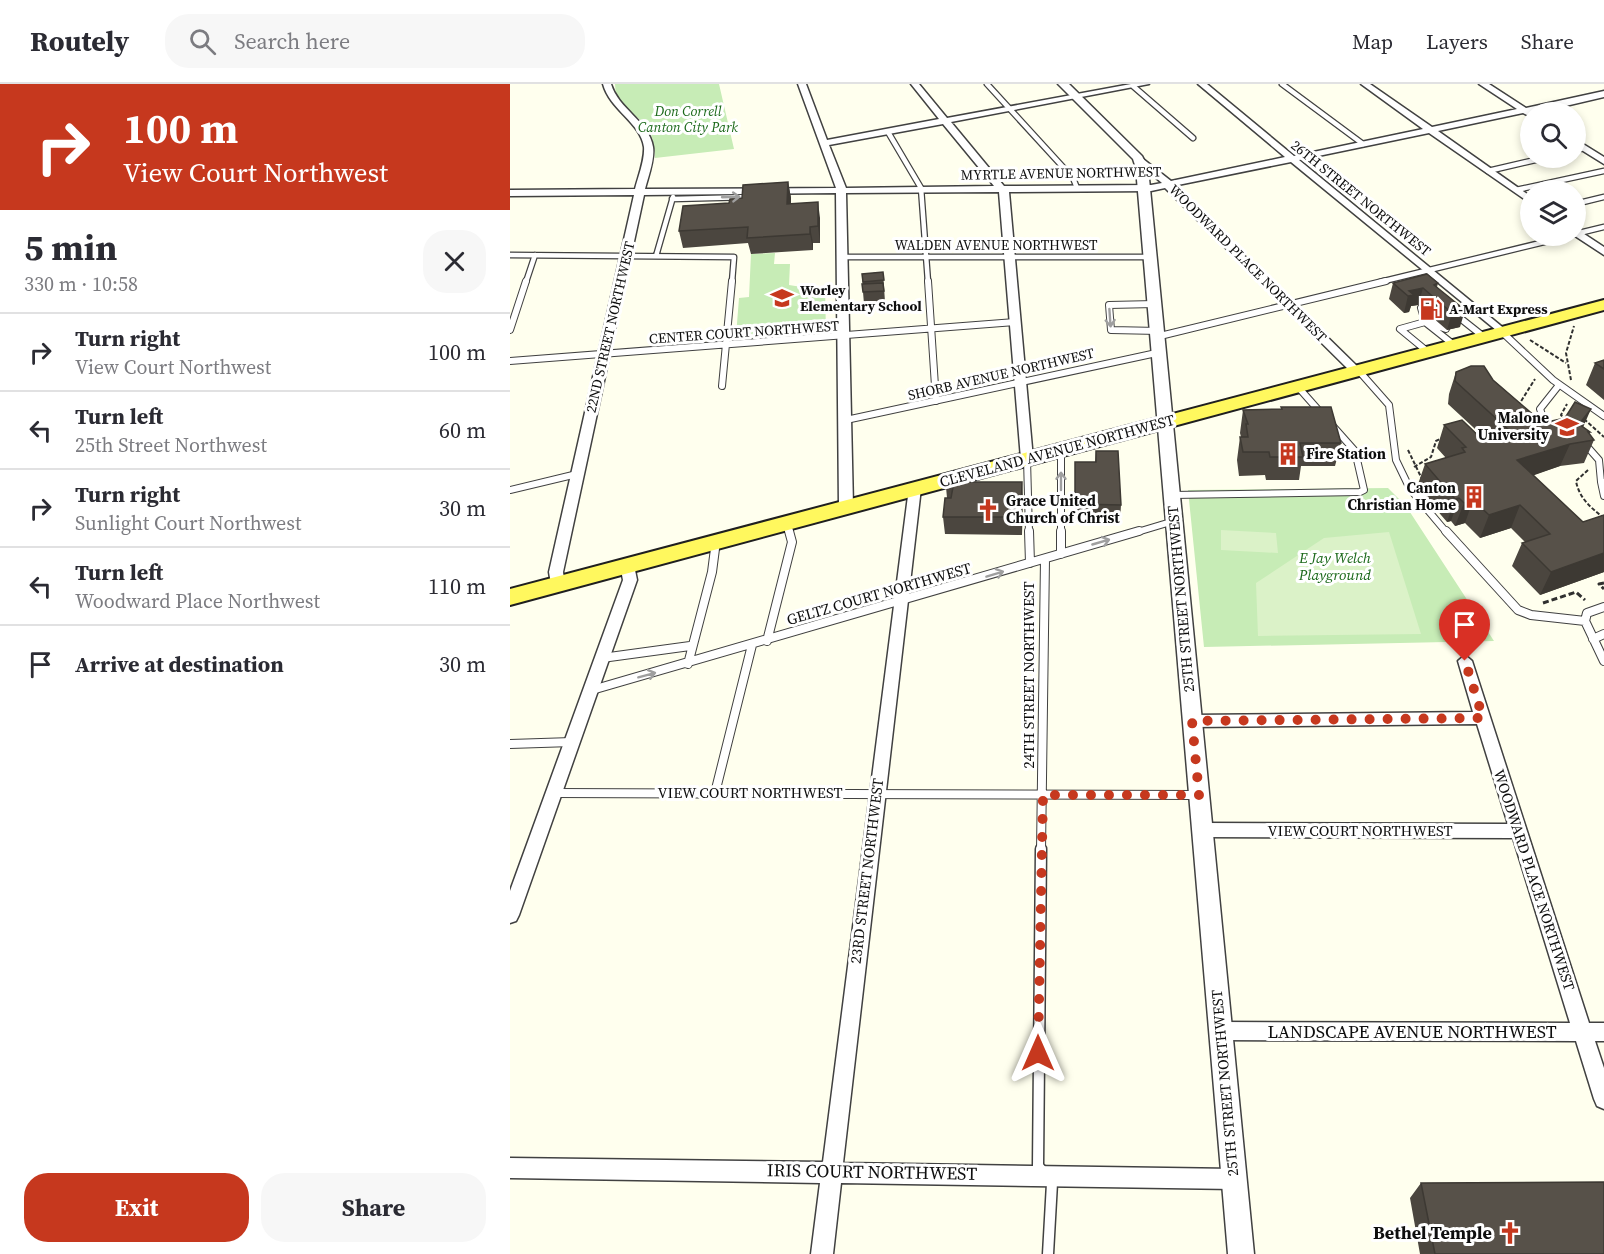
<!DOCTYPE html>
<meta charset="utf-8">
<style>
:root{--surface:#fff;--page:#f7f7f7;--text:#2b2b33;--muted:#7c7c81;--line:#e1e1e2;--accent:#c6381e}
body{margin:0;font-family:"Source Serif 4",serif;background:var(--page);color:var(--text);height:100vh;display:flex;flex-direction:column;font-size:22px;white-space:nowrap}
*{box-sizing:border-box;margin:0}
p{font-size:20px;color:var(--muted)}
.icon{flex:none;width:33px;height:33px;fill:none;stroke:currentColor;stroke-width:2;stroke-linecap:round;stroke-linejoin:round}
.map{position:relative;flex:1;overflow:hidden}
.drawer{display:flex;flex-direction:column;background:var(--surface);width:510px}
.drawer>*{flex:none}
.top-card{background:#c6381e;color:#fff;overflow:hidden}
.buttons{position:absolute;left:1010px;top:18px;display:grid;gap:12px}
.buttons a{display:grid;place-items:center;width:66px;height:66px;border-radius:50%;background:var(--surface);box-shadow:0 3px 9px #0003;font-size:30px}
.pin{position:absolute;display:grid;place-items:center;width:51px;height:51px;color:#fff;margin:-62px -26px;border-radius:50% 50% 50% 0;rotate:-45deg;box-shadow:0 0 6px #0007}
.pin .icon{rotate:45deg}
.me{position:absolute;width:66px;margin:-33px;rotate:0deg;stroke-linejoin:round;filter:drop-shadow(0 0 4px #0008)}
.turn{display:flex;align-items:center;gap:21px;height:126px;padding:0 24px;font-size:27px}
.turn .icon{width:78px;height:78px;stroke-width:2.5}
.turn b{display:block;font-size:42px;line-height:51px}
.round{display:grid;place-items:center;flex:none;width:63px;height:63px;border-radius:24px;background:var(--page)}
.overview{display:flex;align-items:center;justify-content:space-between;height:102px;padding:0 24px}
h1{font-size:36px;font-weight:700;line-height:45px}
.action{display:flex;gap:12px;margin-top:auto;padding:12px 24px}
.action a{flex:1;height:69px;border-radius:24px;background:var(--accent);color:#fff;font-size:24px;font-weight:700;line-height:69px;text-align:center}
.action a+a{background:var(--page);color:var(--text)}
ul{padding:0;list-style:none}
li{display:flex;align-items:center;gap:18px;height:78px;padding:0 24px;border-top:2px solid var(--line)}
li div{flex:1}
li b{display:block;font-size:22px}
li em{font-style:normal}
header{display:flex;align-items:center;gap:36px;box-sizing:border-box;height:84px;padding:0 30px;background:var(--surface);border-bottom:2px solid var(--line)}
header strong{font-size:28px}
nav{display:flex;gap:33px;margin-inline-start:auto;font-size:21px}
.search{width:420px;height:54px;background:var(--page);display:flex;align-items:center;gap:15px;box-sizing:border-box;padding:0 21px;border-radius:24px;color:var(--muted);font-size:22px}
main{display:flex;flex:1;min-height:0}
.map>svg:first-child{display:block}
</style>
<header>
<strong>Routely</strong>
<div class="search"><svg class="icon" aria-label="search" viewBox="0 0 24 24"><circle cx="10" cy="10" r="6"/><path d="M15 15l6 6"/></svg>Search here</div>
<nav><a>Map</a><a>Layers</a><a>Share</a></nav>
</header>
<main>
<section class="drawer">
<div class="top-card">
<div class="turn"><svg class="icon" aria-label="right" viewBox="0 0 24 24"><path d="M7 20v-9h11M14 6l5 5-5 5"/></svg><div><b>100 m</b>View Court Northwest</div></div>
</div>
<div class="overview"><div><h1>5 min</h1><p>330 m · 10:58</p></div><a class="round"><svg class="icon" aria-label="close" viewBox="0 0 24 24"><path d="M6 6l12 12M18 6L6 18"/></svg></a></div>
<ul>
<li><svg class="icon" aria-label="right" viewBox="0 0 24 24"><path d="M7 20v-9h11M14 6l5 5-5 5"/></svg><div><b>Turn right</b><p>View Court Northwest</p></div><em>100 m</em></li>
<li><svg class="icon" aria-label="left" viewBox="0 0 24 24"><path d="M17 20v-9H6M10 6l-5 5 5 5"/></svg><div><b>Turn left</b><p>25th Street Northwest</p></div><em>60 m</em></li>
<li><svg class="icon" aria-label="right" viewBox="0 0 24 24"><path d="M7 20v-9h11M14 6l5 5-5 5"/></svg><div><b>Turn right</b><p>Sunlight Court Northwest</p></div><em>30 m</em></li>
<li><svg class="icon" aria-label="left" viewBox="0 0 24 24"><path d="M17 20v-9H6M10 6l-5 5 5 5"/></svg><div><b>Turn left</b><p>Woodward Place Northwest</p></div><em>110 m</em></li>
<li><svg class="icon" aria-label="arrive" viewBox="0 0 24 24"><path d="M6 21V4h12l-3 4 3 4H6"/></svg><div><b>Arrive at destination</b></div><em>30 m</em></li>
</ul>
<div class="action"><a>Exit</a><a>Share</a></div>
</section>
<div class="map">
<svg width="1094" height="1170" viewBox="0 0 1094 1170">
<rect width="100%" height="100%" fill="#ffe"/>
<path fill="#c7ecb6" d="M105,0h104l15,65 -79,9c-1,-39 -17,-35 -39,-60z
M265,169l-1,11h16l-1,21 19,3 17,-2 1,48 -85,6 -5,-4 3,-38 10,-1 2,-43z
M878,404l18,18 88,135 -290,6 -16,-157z"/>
<path fill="#dbf2c8" d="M711,446l55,3 2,20 -57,-3z
M879,448l32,102 -163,2 -2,-53 68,-45z"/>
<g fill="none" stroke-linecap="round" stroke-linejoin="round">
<g stroke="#414141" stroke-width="7">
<path id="service-far3" d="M477,0l86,94 4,10
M772,0l81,60
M623,2l60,52
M378,48l33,56 7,94
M1065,66l9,-2
M978,87l56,-13
M1006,106l88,-19
M162,115l80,-2
M1065,120l29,-7
M1065,150l29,-7
M0,171l224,2 -2,25
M146,172l17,-59
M332,173h309
M16,198l9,-27
M870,198l189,-46"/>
</g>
<g stroke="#414141" stroke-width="8">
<path id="service-far2" d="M418,197l8,120
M645,220l-46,1 2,25 48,1
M911,224l4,14 29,23
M945,230l29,23
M922,240l14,5
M0,246l16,-49
M992,248l51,48 51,36
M650,252l226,-55
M918,268l-28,-23 25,-7h13
M0,277l505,-39
M849,287l30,34 7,55 14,29 37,44
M212,302l10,-105
M788,303l23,26
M336,336l315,-68
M1043,343l-8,-4 -5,-14 19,-24
M1074,359l15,17 2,22
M551,366v83
M517,375l2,74
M1094,398h-3l3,14
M0,406l67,-16
M662,411l188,-3 4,-2 -9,-39 -24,-27
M277,438l3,11
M624,449l40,-12"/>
</g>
<g stroke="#414141" stroke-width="10">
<path id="service-far1" d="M519,447l1,32
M551,447v23
M936,447l72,79 13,5 54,6
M1094,523l-17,6 -2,8 19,40
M1083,555l11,-5
M257,557l25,-99 -3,-11
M92,574l88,-12
M178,580l24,-92 4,-31
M82,606l547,-159
M0,660l62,-2
M44,709l643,2
M205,709l37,-148
M531,767l4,-292"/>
</g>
<g stroke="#414141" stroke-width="13">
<path id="service" d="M531,765l-3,317 14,17 -4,71"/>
</g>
<g stroke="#414141" stroke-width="3">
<path id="minor" d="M93,0h8c7,25 38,37 42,63 2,12 -5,30 -8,42l191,-1 -38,-104h8l21,56 112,-21 -28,-35h8l28,34 184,-34h18l-198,38 53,64 147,-1 11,-2 -27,-23 -2,-2 5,-3 33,26 114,-24 -87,-73h9l87,72 129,-27 -62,-45h9l62,43 85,-18 -38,-25h10l37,24 78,-17v6l-77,18 -4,-2 -85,18 92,65v7l-101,-70 -130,27 207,170v4l-4,1 -211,-173 -118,24 187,183 2,2 -6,3 -4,-1 -187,-185 -14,3 -142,1 24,267 -6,4 -6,-4 -22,-267 -153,1 7,313 -7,4 -7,-4 -3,-313 -192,2 -81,377 2,12 -7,5 -7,-5 -2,-12 85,-377 -124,1v-6l125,-1c3,-12 10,-29 9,-42 -3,-24 -34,-37 -41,-63zM433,40l51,62 -148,2 -17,-43z
M1065,55l29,18v7l-29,-18z
M1065,144l29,19v8l-29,-19z
M405,400l6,4 -78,675 391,6 7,3 3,7 -3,7 -7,3 -393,-6 -8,71h-22l9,-71 -310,-5v-20l313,4 86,-674z
M117,476l7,5 3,15 -118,335 -3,6 -6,2v-32l113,-311 -3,-15z
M955,571l7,6 117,362h15v18h-9l9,27v41l-7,-3 -3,-7 -18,-58 -356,-1 -7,-2 -3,-7 3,-7 7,-2 350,1 -57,-185 -311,-1 -6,-2 -2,-5 2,-5 6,-2 306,1 -31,-100 -285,3 -6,-2 -2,-4 2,-4 6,-2 281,-3 -15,-51z"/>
</g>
<g stroke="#414141" stroke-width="3">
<path id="tertiary" d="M548,0h11l73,72 6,12 106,1086h-26l-92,-1086 -3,-9z"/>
</g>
<g stroke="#1f1f1f" stroke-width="4">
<path id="primary" d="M1094,216v10l-1094,295v-16z"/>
</g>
<path stroke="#303030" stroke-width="2" stroke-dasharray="4 2" stroke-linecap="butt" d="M1020,256l36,23
M1061,296l-5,-27 8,-27
M1008,322l17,-27
M1074,335l20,18
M1056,337l-5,-6 6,-11
M898,366l14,29
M904,383l17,-10 5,-16 6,-3
M1078,386l-12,11c3,17 15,27 28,37"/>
<path stroke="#303030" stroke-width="3" stroke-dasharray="6 3" stroke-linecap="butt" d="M1094,499l-5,1 5,5
M1033,519l33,-11 9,8"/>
<use href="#service-far3" stroke="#fff" stroke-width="4.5"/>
<use href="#service-far2" stroke="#fff" stroke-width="6"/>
<use href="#service-far1" stroke="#fff" stroke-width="8"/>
<use href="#service" stroke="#fff" stroke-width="10"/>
<use href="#minor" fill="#fff" fill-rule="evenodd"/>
<use href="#tertiary" fill="#fff" fill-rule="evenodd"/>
<use href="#primary" fill="#fff85e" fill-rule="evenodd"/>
</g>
<path fill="#4b463f" d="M278,98l3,16v6l29,14v25h-7v7l-62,4 -3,-11 -65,5 -4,-17 50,-28z
M373,188l2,30 -21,2 -1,-12 -1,-18z
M883,199h45l-1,4 23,40 -13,3 -29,-25 -7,1 -2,6 -5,1 -15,-14z
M1094,276v40l-18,-15 9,-22z
M946,288l37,8 50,43 40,4 7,5 -1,2 5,6 -10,23 -24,3 -27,9 50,47 21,-7v57l-64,23 -28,-29 10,-23 3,-1 -14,-14 -31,10 -15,-15 -10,3 -4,-5 -4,1 -30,-35 8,-23 21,-6 -9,-10 7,-23 40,16 3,-1 -39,-36 1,-10z
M771,323l60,36 -6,23h-34l-2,14h-33l-1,-5 -26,1 -2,-16 3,-23h1l-1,-4 3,-23 38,-1z
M586,367l25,54 -1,17h-45v-60h20z
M453,398h59v53l-77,-1 -2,-17 4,-19 -1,-11z
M911,1099l183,71h-184l-10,-56z"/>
<path fill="#3d3933" d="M278,98l3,16 -1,22 -3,-16z
M308,118l2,16v25l-2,-17z
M300,143l3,16v7l-3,-16z
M913,204l-5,17 -7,1 -2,6 -5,1 5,-22z
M955,226l-5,17 -13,3 5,-17z
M1081,325l-10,23 -2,-8z
M1060,360l-10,22 -51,18 8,-24z
M512,398l1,18 -1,35 -1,-18z
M949,414l-8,23 -4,1 8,-23z
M963,416l-8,23 -10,3 9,-23z
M1010,421l-9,23 -31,10 9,-23z
M1094,469v19l-64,23 11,-23z"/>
<path fill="#575149" stroke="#3d3933" stroke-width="1.5" d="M278,98l-1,22 31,-2v24l-8,1v7l-63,4 1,-11 -69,4 4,-25 46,-3 1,-4 12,-1 1,-13z
M373,188l1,8 -21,2 -1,-8z
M917,190l11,9 -4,2 31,25 -13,3 -29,-25 -14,3 5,4 -6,1 -15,-13z
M373,199l1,8 -21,1 -1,-8z
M1094,276v9l-9,-6z
M961,282h13l9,14 50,43 22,-5 10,-16 16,7 -12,15 11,8h-2l6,8 -24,4 -53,16 66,62 21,-7v38l-53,19 -29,-29 28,-9 -30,-29 -31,10 -16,-15 -9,3 -5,-5 -4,1 -30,-35 40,-12 -3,-4 4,-1 -22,-22 18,-5 22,21 28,-8 -57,-52 1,-9z
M771,323h50l10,36h-41l3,14h-33l-1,-5h-26l-3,-15h8l-2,-13h2l-5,-14 39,-1z
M586,367h22l3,54 -46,-1v-42h21z
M446,392h7l-1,6h60l-1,35h-78l2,-19h6l2,-11h-7l1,-5z
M1094,1098v72h-169l-14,-71z"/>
<defs><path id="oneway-shaft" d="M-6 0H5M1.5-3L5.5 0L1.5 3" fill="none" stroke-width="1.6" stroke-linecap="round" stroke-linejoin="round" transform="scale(1.5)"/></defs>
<g stroke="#9f9f9f">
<use href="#oneway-shaft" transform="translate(221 113) rotate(-2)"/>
<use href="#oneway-shaft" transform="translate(600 234) rotate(86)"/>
<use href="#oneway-shaft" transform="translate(551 397) rotate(-90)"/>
<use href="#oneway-shaft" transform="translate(591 458) rotate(-16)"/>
<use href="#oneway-shaft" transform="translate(485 490) rotate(-17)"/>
<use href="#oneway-shaft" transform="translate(137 591) rotate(-15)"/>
</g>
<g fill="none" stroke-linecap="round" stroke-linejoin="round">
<path stroke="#c6381e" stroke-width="10" stroke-dasharray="0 18" d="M528,969l5,-258h156l-7,-74 291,-3 -18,-57"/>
</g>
<defs>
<g id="school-bare" transform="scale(1.8)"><path d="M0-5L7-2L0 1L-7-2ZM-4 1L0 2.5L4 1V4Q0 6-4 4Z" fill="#c6381e" stroke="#fff" stroke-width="2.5" paint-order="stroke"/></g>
<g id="fuel-bare" transform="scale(1.8)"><path d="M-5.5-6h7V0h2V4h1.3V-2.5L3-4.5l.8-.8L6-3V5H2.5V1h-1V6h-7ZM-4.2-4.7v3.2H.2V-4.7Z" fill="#c6381e" stroke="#fff" stroke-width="2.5" paint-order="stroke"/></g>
<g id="university-bare" transform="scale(1.8)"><path d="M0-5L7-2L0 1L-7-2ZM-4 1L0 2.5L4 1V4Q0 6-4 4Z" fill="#c6381e" stroke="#fff" stroke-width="2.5" paint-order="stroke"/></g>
<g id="building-bare" transform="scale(1.8)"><path d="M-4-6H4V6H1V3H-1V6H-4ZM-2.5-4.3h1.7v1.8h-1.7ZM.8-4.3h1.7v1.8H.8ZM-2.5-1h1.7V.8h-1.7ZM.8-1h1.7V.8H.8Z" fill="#c6381e" stroke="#fff" stroke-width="2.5" paint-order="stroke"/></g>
<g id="church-bare" transform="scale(1.8)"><path d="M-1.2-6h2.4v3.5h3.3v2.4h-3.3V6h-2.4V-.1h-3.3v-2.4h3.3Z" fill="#c6381e" stroke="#fff" stroke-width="2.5" paint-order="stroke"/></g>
</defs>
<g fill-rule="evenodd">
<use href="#school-bare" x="272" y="214"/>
<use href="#fuel-bare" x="921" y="225"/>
<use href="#university-bare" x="1057" y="343"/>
<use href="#building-bare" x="778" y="370"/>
<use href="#building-bare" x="964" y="413"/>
<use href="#church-bare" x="478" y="426"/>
<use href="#church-bare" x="1000" y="1149"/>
</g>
<g text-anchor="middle" stroke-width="6" stroke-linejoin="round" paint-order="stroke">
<g font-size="14" font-style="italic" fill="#1b691a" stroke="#fff">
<text x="178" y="32">Don Correll<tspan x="178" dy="16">Canton City Park</tspan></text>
</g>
<g font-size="14" fill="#0e0e0e" stroke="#fff">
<text transform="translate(551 89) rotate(-1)" y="5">MYRTLE AVENUE NORTHWEST</text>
<text transform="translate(851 114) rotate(39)" y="5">26TH STREET NORTHWEST</text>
<text x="486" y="166">WALDEN AVENUE NORTHWEST</text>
<text transform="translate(738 179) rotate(45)" y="5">WOODWARD PLACE NORTHWEST</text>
<text transform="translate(100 243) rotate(-77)" y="5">22ND STREET NORTHWEST</text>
<text transform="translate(234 248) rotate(-4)" y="5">CENTER COURT NORTHWEST</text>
<text transform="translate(491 290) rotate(-13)" y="5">SHORB AVENUE NORTHWEST</text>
</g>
<g font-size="14" font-weight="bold" fill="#0e0e0e" stroke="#fff" text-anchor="start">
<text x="290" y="211">Worley<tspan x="290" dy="16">Elementary School</tspan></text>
<text x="939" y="230">A-Mart Express</text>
</g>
<g font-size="15" font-weight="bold" fill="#0e0e0e" stroke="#fff" text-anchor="end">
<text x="1039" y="339">Malone<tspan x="1039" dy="17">University</tspan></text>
<text x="796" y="375" text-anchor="start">Fire Station</text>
<text x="946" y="409">Canton<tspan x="946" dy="17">Christian Home</tspan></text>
<text x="496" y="422" text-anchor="start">Grace United<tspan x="496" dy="17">Church of Christ</tspan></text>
</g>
<g font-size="15" fill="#0e0e0e" stroke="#fff">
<text transform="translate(547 367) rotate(-15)" y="5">CLEVELAND AVENUE NORTHWEST</text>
<text transform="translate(369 510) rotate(-16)" y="5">GELTZ COURT NORTHWEST</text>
<text transform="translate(671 515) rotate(-95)" y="5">25TH STREET NORTHWEST</text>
<text transform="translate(519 591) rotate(-90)" y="5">24TH STREET NORTHWEST</text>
<text x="240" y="714">VIEW COURT NORTHWEST</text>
<text x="850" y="752">VIEW COURT NORTHWEST</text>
<text transform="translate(357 787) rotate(-83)" y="5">23RD STREET NORTHWEST</text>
<text transform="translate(1024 796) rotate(72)" y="5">WOODWARD PLACE NORTHWEST</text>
<text transform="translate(715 999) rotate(-95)" y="5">25TH STREET NORTHWEST</text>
</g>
<g font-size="15" font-style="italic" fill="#1b691a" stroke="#fff">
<text x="825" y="479">E Jay Welch<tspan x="825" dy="17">Playground</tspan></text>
</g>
<g font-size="18" fill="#0e0e0e" stroke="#fff">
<text x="902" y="954">LANDSCAPE AVENUE NORTHWEST</text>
<text transform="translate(362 1088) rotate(1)" y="6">IRIS COURT NORTHWEST</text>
</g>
<g font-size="18" font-weight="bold" fill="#0e0e0e" stroke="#fff" text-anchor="end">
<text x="982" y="1155">Bethel Temple</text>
</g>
</g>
</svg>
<div class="buttons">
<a><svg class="icon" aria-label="search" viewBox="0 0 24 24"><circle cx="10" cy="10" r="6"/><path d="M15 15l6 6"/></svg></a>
<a><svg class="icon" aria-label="layers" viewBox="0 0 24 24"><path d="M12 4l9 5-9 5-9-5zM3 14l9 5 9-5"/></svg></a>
</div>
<div class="pin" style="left:955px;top:577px;background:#d93025"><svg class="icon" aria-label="arrive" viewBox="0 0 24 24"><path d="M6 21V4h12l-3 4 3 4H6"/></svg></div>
<svg class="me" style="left:528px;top:969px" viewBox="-20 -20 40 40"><path d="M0-17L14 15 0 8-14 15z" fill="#c6381e" stroke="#fff" stroke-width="4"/></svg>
</div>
</main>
